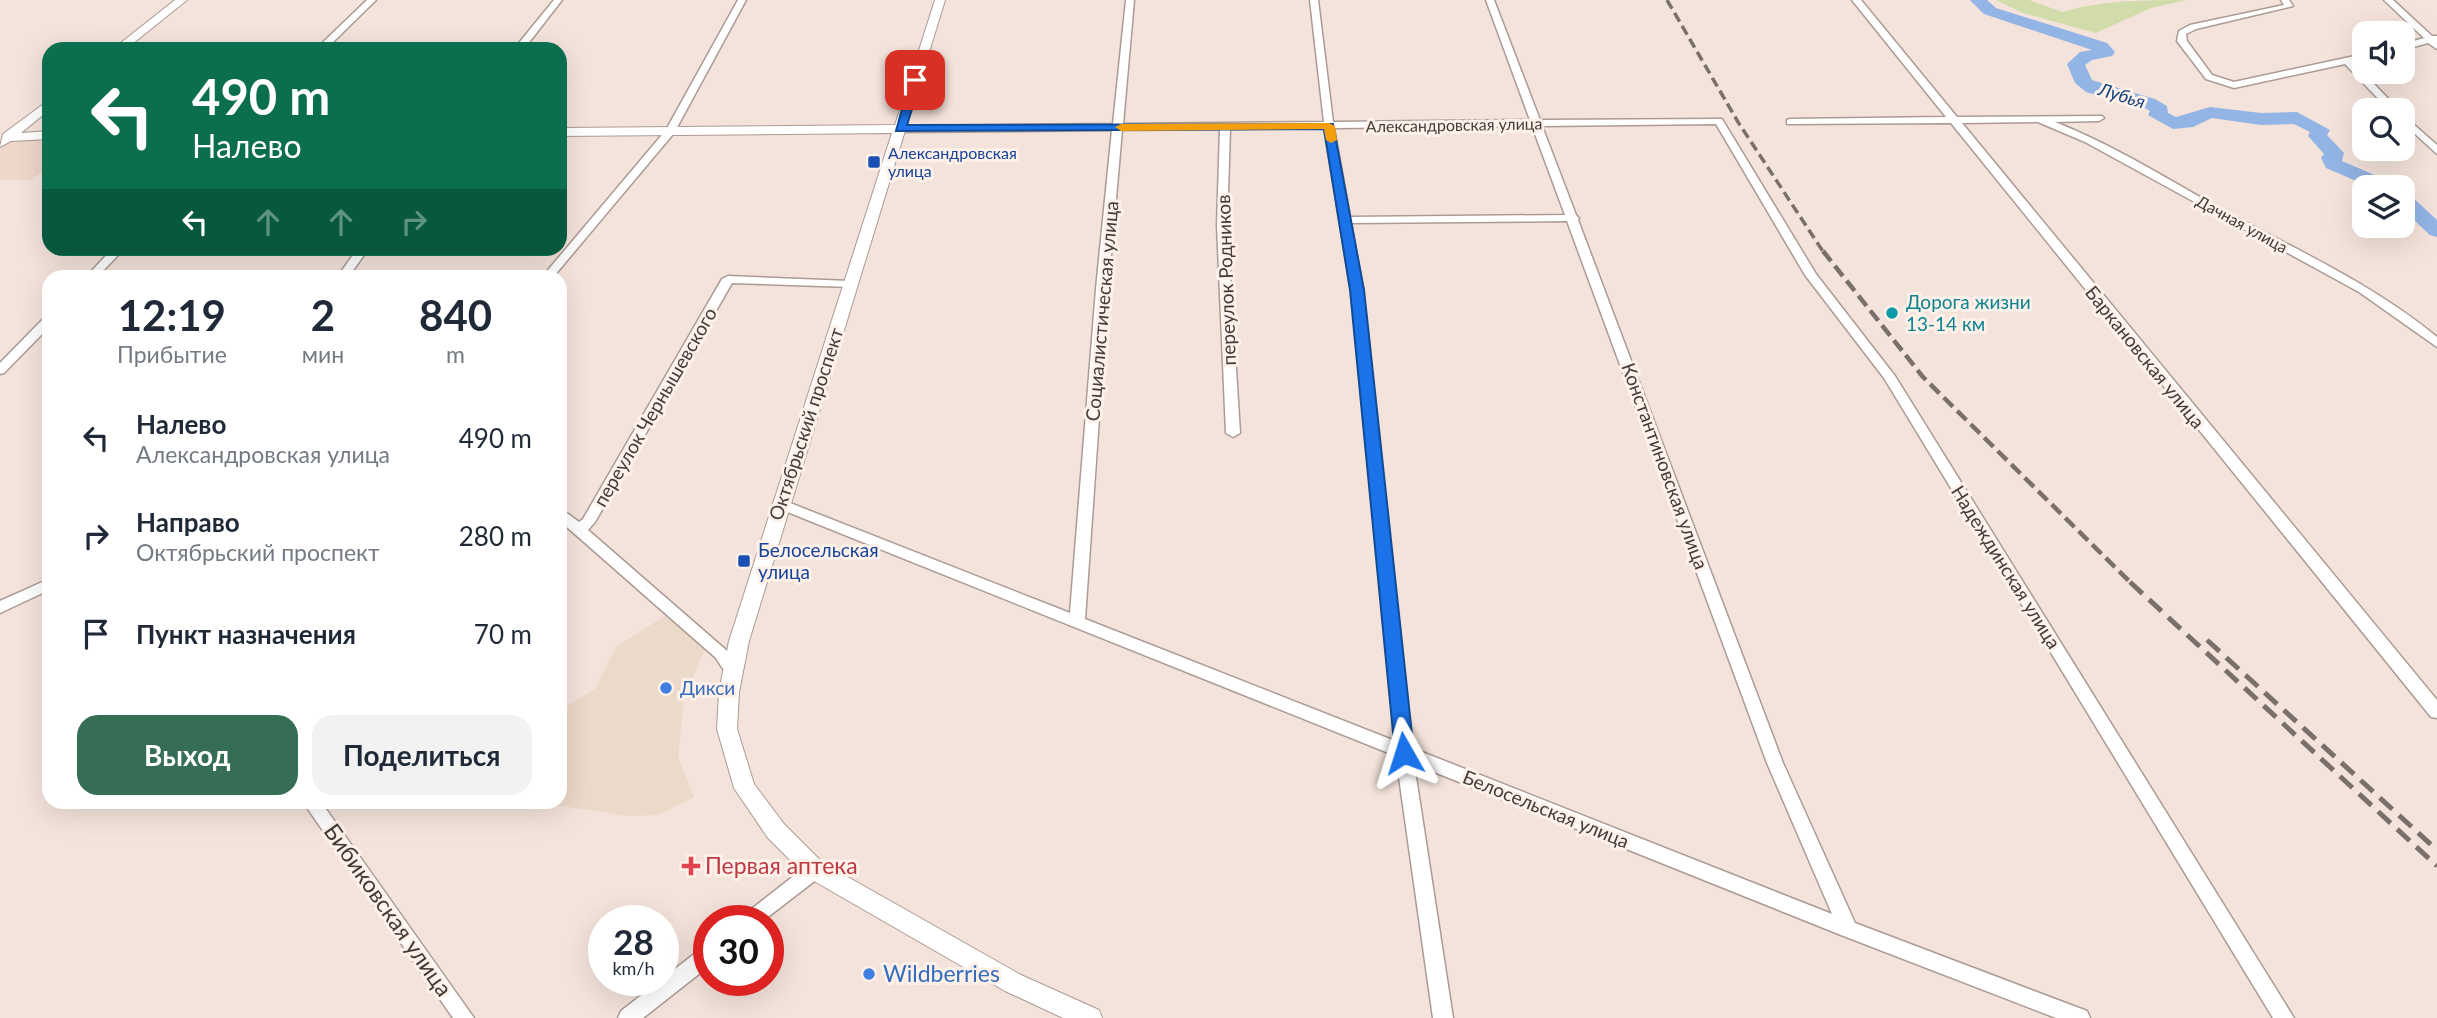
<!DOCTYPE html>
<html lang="ru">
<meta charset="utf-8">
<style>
:root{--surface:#fff;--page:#f2f2f3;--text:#1f2937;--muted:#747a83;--accent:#366e55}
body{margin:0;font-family:Lato,sans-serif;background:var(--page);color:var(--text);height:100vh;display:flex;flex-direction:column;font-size:26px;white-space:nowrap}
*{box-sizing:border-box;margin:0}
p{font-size:23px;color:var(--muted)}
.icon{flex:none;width:38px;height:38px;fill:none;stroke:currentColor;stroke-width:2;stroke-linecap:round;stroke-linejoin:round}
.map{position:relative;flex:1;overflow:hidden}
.panel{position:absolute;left:42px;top:270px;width:525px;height:539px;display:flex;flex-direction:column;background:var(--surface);border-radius:21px;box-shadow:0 7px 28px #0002}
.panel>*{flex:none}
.guide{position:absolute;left:42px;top:42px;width:525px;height:214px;border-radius:21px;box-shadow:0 7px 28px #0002;background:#0b6e4f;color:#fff;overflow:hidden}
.controls{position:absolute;left:2352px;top:21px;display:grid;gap:14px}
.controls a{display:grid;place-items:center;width:63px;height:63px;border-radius:14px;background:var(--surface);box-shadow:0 7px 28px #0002;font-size:35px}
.speed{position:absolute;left:588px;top:905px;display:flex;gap:14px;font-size:35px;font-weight:700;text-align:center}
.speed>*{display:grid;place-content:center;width:91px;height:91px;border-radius:50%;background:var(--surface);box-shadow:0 7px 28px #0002;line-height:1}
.speed small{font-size:18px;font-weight:400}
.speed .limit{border:10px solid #d22;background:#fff;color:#111}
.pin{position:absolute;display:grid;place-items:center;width:60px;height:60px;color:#fff;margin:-30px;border-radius:14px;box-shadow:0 4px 10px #0006}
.me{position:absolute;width:77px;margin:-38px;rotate:354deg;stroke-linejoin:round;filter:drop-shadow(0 0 5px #0008)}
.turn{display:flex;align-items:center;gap:24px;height:147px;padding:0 35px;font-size:32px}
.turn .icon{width:91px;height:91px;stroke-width:2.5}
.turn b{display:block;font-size:49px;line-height:60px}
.lanes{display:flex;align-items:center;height:66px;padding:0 35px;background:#0003;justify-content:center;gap:35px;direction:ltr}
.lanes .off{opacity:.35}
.eta{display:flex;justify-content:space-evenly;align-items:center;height:119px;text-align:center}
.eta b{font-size:42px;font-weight:700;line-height:49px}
.button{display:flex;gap:14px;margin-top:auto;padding:14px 35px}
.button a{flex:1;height:80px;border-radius:21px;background:var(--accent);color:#fff;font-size:28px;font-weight:700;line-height:80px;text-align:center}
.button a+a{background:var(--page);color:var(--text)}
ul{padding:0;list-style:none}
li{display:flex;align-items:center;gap:21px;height:98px;padding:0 35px}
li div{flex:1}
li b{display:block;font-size:26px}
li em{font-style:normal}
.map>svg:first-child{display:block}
</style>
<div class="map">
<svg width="2437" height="1018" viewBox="0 0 2437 1018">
<rect width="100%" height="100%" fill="#f4e3db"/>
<path fill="#eed6ca" d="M49,137v28l-17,15h-32v-31l12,-9z"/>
<path fill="#ebd9c9" d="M665,616l40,33 -21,49 -6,59 16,40 -36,18 -31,1 -65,-10 -18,1 -14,-5h30v-92l35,-21 21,-42z"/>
<path fill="#d2dcaa" d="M1996,0h33l33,12c41,-12 82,-12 125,-12l-36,8 -55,25 -73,-20z"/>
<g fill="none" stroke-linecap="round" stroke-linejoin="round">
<path fill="#92b5e5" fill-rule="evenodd" d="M1970,0h17l9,8 111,35 8,9 -3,4 -20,4 -7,5 7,15 63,19 12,7 1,7 8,4 34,-10 51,6 36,-1 33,18 -3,5 17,18 -2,8 51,22 3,4h-26l-44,-19 -5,-10 3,-4 -16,-18 2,-4 -16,-8 -33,1 -49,-7 -19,9 -20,2 -25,-14 2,-4 -7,-4 -57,-15 -11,-9 -8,-19 13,-12 12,-2 -108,-36z
M2403,193l7,2 27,25v17l-7,-2 -27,-25z"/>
<g stroke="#ab9b94" stroke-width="3">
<path id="minor" d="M367,0h9l-50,49h-10z
M554,0h8l-38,49h-10z
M738,0h8l-72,133 -120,143h-11l123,-146z
M1126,0h8l-11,124 201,-2 -14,-122h8l15,122 197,-2 -44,-120h8l46,120 182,-1 94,155 79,102 399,642h-21l-389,-640 -79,-103 -89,-151 -174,2 34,89 3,3 -1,2 205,543 72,160 232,88 3,7h-34l-215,-83 -427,-171 39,254h-20l-37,-262 -621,-249 -2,-3 2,-3h10l285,112 26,-324 16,-159 -212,2 -5,-3 5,-3 213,-2zM1532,126l33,89 -215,2 -16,-89zM1324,128l27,162 44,451 -310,-122 23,-330 14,-159 98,-1 -3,96 9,208 7,4 7,-4 -13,-208 3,-96zM1567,221l200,542 65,151 -420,-166 -49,-458 -12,-67z
M1852,0h9l96,117 145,-1 2,2 -5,3 -44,1c61,24 117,60 175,92 71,38 144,71 207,123v10l-78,-55 -274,-150 -47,-20 -76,1 475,577v18l-6,-1 -480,-594 -164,1v-4l3,-1 156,-2z
M2281,0h8l4,6 -97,23 -10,5 1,7 25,34 22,7 130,-28v6l-11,2 46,48h-10l-44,-46 -111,24 -28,-9 -29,-38 2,-10 11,-6 94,-20z
M2384,0h9l39,36h5v13l-9,-6 -25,7v-6l21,-6z
M2403,115l34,30v9l-34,-31z
M113,248h12l-27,28h-11z
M358,248h11l-20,28h-11z
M728,276l122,5 6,3 -6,3 -118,-4 -137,239 -7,8 138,120 15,20 -2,4c-13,4 -17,-7 -23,-16l-156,-137v-13l19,14 4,-3 139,-240z
M49,316v11l-45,46 -4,1v-11l45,-46z
M49,579v11l-49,23v-12z
M303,802h18l153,216h-21z
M815,862l6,2 3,6 -3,6 -57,44h-22l3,-6 64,-50z
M709,945v21l-66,52h-25l3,-7 81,-63z"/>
</g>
<g stroke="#ab9b94" stroke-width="2">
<path id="tertiary" d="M175,0h12l-61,49h-13z
M935,0h10l-196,641 -10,51 -2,37 17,55 30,40 39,39 198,112 78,35 3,8h-39l-58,-27 -198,-114 -39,-39 -34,-50 -17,-59 2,-37 10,-51 163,-508 -332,3v-8l335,-3z
M49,100v10l-28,23 28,-2v8l-38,2 -11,6 3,-13z"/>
</g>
<use href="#minor" fill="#fff" fill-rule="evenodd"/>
<use href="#tertiary" fill="#fff" fill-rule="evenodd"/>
<path stroke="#7a706b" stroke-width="3.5" stroke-dasharray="10 5" stroke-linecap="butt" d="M1667,0l71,122 86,131"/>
<path stroke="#7a706b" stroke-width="4.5" stroke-dasharray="13 6" stroke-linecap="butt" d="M1823,251l100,126 209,207"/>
<path stroke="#7a706b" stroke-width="5" stroke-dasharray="17 9" stroke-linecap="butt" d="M2130,582l307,284
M2207,640l230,210"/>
</g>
<path fill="#1a73e8" stroke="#114b97" stroke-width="2" d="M915,77l6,3 -14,45 426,-1 31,166 50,463 -3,5h-13l-3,-5 -45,-463 -26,-161 -428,2 14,-51z"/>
<path fill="#f59e0b" d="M1329,123l6,3 2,14 -6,3 -5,-3 -2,-11 -203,2 -6,-4 6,-3z"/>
<g fill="#1a4fb4" stroke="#fef1ea" stroke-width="2.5">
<rect x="867" y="155" width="14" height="14" rx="3.5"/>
<rect x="737" y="554" width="14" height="14" rx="3.5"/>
</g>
<circle fill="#0f9aa8" stroke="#fef1ea" stroke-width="2.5" cx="1892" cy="313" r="7"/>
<g fill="#3f7fe0" stroke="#fef1ea" stroke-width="2.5">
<circle cx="666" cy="688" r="7"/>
<circle cx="869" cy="974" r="7"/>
</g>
<path fill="#e0444e" stroke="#fef1ea" stroke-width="2.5" d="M687.5 855.5h7v7h7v7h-7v7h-7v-7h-7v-7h7z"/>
<g text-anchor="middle" stroke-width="6" stroke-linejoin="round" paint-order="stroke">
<g font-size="16" fill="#423b38" stroke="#fef1ea">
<text transform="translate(1454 125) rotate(-1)" y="6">Александровская улица</text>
<text transform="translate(2242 224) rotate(29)" y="6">Дачная улица</text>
</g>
<g font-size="16" fill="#164399" stroke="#fef1ea" text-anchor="start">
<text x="888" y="159">Александровская<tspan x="888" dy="18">улица</tspan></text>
</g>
<g font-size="18" font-style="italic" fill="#14417a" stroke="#fef1ea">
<text transform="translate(2122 96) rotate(17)" y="6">Лубья</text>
</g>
<g font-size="19" fill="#423b38" stroke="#fef1ea">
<text transform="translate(1226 280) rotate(-92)" y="7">переулок Родников</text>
<text transform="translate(1102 311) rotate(-85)" y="7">Социалистическая улица</text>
<text transform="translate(2145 357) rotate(51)" y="7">Баркановская улица</text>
<text transform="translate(655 407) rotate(-60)" y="7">переулок Чернышевского</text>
<text transform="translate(806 424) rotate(-72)" y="7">Октябрьский проспект</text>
<text transform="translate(1665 466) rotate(70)" y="7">Константиновская улица</text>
<text transform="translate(2006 567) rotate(58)" y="7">Надеждинская улица</text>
<text transform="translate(1546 809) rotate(22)" y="7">Белосельская улица</text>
</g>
<g font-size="19" fill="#0d838f" stroke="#fef1ea" text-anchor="start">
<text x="1906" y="309">Дорога жизни<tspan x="1906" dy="22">13-14 км</tspan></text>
</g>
<g font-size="19" fill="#164399" stroke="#fef1ea" text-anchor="start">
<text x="758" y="557">Белосельская<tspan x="758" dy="22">улица</tspan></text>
</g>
<g font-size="19" fill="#366cbe" stroke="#fef1ea" text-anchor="start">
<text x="680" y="695">Дикси</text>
</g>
<g font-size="23" fill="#be3a42" stroke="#fef1ea" text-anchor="start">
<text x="705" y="874">Первая аптека</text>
</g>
<g font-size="23" fill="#423b38" stroke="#fef1ea">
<text transform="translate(388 910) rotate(55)" y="8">Бибиковская улица</text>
</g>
<g font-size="23" fill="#366cbe" stroke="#fef1ea" text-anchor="start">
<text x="883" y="982">Wildberries</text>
</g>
</g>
</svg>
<div class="controls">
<a><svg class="icon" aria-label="sound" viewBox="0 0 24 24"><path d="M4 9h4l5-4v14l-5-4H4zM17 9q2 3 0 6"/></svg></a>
<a><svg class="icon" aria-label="search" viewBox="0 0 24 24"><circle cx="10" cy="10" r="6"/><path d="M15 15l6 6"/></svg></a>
<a><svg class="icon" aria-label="layers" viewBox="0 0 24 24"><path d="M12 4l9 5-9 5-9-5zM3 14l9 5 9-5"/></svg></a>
</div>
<div class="speed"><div>28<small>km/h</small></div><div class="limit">30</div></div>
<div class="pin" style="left:915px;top:80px;background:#d93025"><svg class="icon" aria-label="arrive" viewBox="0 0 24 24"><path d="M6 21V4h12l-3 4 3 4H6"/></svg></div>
<svg class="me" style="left:1404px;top:753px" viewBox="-20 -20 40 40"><path d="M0-17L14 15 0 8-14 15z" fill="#1a73e8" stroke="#fff" stroke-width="4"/></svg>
<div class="guide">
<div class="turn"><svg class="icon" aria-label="left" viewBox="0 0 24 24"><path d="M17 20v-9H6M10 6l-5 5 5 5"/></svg><div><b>490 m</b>Налево</div></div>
<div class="lanes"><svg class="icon" aria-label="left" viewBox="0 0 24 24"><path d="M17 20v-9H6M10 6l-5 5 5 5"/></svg><svg class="icon off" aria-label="ahead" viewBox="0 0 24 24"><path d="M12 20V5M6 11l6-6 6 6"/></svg><svg class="icon off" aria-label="ahead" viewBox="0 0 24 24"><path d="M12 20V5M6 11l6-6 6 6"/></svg><svg class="icon off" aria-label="right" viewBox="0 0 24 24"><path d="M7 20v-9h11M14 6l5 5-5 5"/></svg></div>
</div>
<section class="panel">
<div class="eta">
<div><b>12:19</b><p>Прибытие</p></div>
<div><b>2</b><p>мин</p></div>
<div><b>840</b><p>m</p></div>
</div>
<ul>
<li><svg class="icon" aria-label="left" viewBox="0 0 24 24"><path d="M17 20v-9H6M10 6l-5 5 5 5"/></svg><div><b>Налево</b><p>Александровская улица</p></div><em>490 m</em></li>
<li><svg class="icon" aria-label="right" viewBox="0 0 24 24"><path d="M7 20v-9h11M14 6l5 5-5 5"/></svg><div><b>Направо</b><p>Октябрьский проспект</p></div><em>280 m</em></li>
<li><svg class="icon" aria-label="arrive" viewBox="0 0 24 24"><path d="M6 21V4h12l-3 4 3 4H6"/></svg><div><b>Пункт назначения</b></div><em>70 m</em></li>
</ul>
<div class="button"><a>Выход</a><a>Поделиться</a></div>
</section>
</div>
